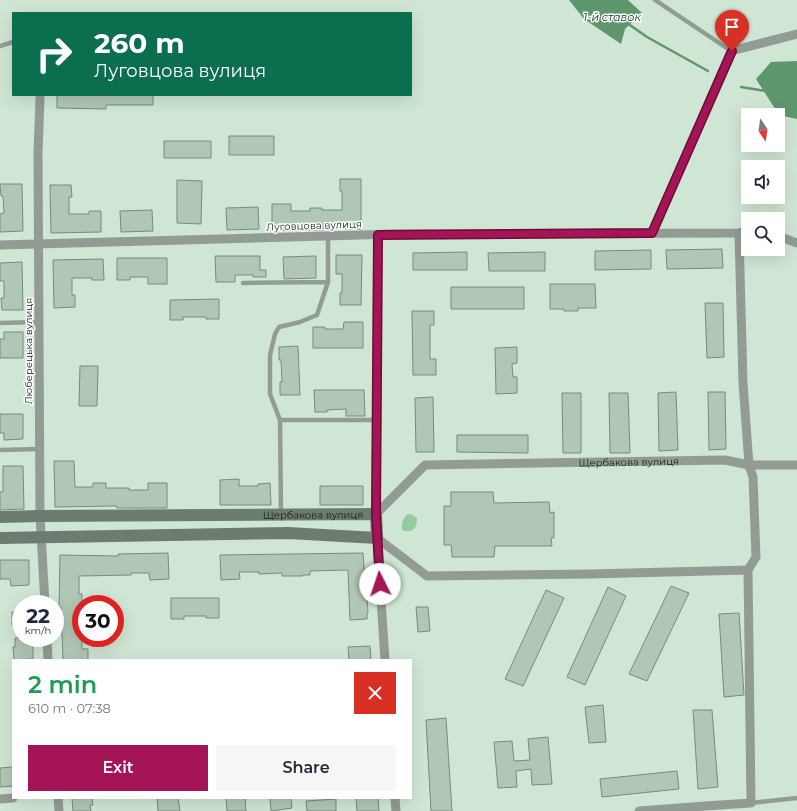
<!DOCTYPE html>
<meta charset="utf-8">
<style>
:root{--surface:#fff;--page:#f6f6f7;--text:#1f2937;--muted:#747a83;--accent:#a41456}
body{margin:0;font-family:Montserrat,sans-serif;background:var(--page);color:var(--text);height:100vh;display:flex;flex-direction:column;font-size:15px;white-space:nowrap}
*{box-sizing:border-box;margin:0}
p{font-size:13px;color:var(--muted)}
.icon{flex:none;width:22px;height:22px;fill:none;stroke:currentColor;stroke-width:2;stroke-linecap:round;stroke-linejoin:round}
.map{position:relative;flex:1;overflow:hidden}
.side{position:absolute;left:12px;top:659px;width:400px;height:140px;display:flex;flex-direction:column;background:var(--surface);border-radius:0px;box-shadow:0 4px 16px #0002}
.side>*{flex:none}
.banner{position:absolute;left:12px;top:12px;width:400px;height:84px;border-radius:0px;box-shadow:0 4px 16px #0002;background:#0b6e4f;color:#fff;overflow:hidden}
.needle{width:26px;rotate:167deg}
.controls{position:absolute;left:741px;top:108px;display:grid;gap:8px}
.controls a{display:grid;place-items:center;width:44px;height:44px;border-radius:0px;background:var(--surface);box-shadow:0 4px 16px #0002;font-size:20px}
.speed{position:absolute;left:12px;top:595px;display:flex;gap:8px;font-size:20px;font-weight:700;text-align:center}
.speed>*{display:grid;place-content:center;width:52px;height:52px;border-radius:50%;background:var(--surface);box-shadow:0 4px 16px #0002;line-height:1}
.speed small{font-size:10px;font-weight:400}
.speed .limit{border:6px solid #d22;background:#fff;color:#111}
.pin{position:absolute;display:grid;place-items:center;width:34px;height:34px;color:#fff;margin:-41px -17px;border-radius:50% 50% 50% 0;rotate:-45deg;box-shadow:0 0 4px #0007}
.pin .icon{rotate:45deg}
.me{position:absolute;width:44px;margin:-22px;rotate:356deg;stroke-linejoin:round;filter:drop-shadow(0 0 3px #0008)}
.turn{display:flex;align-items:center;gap:14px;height:84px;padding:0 16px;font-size:18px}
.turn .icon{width:52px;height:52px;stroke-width:2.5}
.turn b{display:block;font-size:28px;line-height:34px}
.round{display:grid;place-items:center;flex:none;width:42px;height:42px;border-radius:0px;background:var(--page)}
.headline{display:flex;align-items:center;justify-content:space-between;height:68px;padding:0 16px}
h1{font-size:24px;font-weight:600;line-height:30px;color:#1e9e55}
.primary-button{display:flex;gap:8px;margin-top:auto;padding:8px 16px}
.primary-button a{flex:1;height:46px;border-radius:0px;background:var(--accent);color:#fff;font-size:16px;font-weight:600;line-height:46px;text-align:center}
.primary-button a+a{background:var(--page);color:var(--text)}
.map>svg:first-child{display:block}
</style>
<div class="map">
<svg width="797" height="811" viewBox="0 0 797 811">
<rect width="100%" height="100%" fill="#d0e6d4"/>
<path fill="#93cc9f" d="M408,514l5,1 4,3c0,10 -4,16 -15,12 -1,-6 1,-13 6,-16z"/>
<path fill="#5d976b" d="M569,0h59l14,13 -17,16 -4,15 -37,-25z
M797,61v58l-18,-4 -23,-36 15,-17z"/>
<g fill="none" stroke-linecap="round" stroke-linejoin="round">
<path stroke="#5d976b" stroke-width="2.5" d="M627,23l20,14 61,34
M741,87l25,4"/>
</g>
<path fill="#b1c7b5" stroke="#778b7b" d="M57,95h96v10h-47v4l-49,-1z
M229,136h45v19h-45z
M164,141h47v17h-47z
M340,179h21v50l-39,-1v2h-50v-26h19v7h19v-3h12v2h20v-19h-2z
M177,180l25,1 -1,43 -24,-1z
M0,184h22l1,47 -23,1v-18l4,-1 -1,-17h-2z
M50,185h21l1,12h-3v17h20v-3h12v21l-50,1z
M258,207l1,22 -32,1 -1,-22z
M152,210l1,21 -32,1 -1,-21z
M722,249l1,19 -56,1 -1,-19z
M651,250v19l-56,1v-19z
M467,252v18h-54v-17z
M545,252v19h-56l-1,-18z
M336,255h26l-1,50h-21v-12h2v-19h-6z
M215,256h45v14h6v7h-13v-2h-18v7h-19z
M316,256v22l-32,1 -1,-22z
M117,258h50v26h-19v-7h-18v3h-13z
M103,259l1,21h-12v-2h-20v17h3v12l-21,1 -1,-48z
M22,262l1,48h-21l-1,-12h3v-17h-4v-18z
M550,284h45l1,24h-18v3h-14v-2h-14z
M451,287h73v22h-73z
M219,299v20h-13v-2h-23v3h-13v-20z
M705,303h18l1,54 -17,1z
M412,311h22v14h-4v34h6v16h-23z
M344,322h19v26h-50v-21h12v2h18z
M4,332h19v26h-23v-19h4z
M298,346l2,49h-20v-13h2l-1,-22h-2v-13z
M517,347v16l-5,1 1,13h4v16l-21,1 -1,-46z
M80,366h18l-1,40h-18z
M314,390h50l1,26h-19v-7l-19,1v2h-12z
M676,392l2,58 -19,1 -1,-58z
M708,392h17l1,57 -17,1z
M562,393h19v60h-18z
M609,393h19l2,60h-20z
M433,397l1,55h-18l-1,-54z
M0,414h23v25l-19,1v-7h-4z
M457,435h71v18l-71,-1z
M54,461h20l1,26h18v-4h13v5h23v2h19v-7h19v25h-50v-2l-62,1z
M3,466h20l1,43 -24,1v-18h3z
M239,479v7h19v-2l12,-1 1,22h-51v-25z
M320,486h43v19h-43z
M451,492h42l1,11 55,-1 1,11 4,-1v26h-3l1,8h-57l-1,11h-42l-1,-12h-7v-39h7z
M168,553l1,26 -19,1 -1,-7h-18v2l-52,1v18h3v10h-1l1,45h6v11h-25l-2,-53h-2l1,-52 58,1v-2z
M363,553l3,42h1l1,18h-1v6l-17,1 -2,-50 -38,1v4h-7v1h-21v-3l-23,1v-2h-20l1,7 -19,1 -1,-25z
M0,560h29v25l-18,1 -1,-7h-10z
M671,586l18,7 -42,88 -18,-7z
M608,587l18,9 -41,89 -18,-8z
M546,590l18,8 -41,88 -18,-7z
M171,598h48v20h-13v-2h-22v3h-13z
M416,607h12l2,24 -12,1z
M21,611v13l-9,1v-13z
M739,613l5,82 -20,2 -5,-83z
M15,638h18v21l-19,1 -1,-13h2z
M370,646l1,12h-1v2h-21l-1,-13z
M603,705l3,37 -17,1 -4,-36z
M693,710h19l6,77 -20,2z
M446,718l6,93h-21l-5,-91z
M548,737l4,47 -20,1 -1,-16 -15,2 1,16 -19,1 -4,-46 18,-1 2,20 16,-1 -2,-21z
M13,767v19l-13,1v-19z
M677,771l2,18 -77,8 -2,-18z
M72,798h20l1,7h-3l1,6h-18z
M157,798h21l2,13h-22z
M226,798h19l1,13h-19z
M270,798h21l1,10 -21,3z
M356,798h22l1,13h-22z
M336,799v12h-29l-1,-10z"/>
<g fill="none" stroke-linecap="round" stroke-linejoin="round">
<path stroke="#939c94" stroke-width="4.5" d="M655,0l76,51
M0,46l13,-4
M243,283l85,-1
M0,323l39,-1
M280,420h96
M0,450l40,-1
M281,513l-1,-93 -10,-26v-39l5,-21 4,-7 21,-5 17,-7 11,-33v-46
M751,803l46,-5"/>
<g stroke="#939c94" stroke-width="9">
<path d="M40,98l-2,55 2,363 5,88"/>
<path d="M652,233l79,-182 66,-17"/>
<path d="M778,236l19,7"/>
<path d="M0,245l396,-11 343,-1 9,-2"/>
<path id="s1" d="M376,514l49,-49 300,-5 24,5h48"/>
<path d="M376,514l2,-279"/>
<path d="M377,538l50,38 163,-2 158,-4"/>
<path d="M377,538l8,122"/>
<path d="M47,638l1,22"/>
<path d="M58,798l1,13"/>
<path d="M395,798l1,13"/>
<path d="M0,799l13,-1"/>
<path d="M639,811l66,-5 46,-3 -3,-233 8,-13 -3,-80 -4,-12 -6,-82 -4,-150"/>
</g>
<path stroke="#6e7b70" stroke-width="12" id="s2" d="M0,517l40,-1 336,-2 1,24 -89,-5 -288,5"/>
</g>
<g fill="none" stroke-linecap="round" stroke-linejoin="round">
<g stroke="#6b0d38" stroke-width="10">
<path id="route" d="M380,584l-4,-70 2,-279 274,-2 80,-182"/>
</g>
<use href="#route" stroke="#a41456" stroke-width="7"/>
</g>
<g text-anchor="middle" stroke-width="3" stroke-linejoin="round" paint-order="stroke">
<g font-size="10" fill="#141c16" stroke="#fff">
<text transform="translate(314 225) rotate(-2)" y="4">Луговцова вулиця</text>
<text transform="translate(28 351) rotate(-90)" y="4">Люберецька вулиця</text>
<text dy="4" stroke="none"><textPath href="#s1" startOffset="273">Щербакова вулиця</textPath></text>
<text dy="4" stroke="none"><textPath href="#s2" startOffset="313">Щербакова вулиця</textPath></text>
</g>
<g font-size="11" font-style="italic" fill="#083618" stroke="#fff">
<text x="612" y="21">1-й ставок</text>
</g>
</g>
</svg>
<div class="controls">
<a><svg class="needle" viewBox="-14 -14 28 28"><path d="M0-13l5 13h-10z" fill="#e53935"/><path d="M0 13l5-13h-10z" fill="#747a83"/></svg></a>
<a><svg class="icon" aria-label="sound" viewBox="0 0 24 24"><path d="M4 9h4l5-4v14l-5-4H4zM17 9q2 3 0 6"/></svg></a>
<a><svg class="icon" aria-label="search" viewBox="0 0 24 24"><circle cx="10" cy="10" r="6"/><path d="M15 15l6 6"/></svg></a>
</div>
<div class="speed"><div>22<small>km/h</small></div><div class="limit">30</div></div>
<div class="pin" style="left:732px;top:51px;background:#d93025"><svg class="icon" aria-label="arrive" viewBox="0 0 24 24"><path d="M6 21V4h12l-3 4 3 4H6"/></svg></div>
<svg class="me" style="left:380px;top:584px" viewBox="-20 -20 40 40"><circle r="19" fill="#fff"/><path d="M0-13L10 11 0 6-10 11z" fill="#a41456"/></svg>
<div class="banner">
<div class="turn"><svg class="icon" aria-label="right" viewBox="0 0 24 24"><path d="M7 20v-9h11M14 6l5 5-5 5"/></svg><div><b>260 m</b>Луговцова вулиця</div></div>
</div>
<section class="side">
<div class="headline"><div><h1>2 min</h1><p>610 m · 07:38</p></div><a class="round" style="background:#d93025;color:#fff"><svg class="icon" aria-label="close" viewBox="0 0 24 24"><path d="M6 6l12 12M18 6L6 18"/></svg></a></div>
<div class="primary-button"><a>Exit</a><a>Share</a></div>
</section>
</div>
